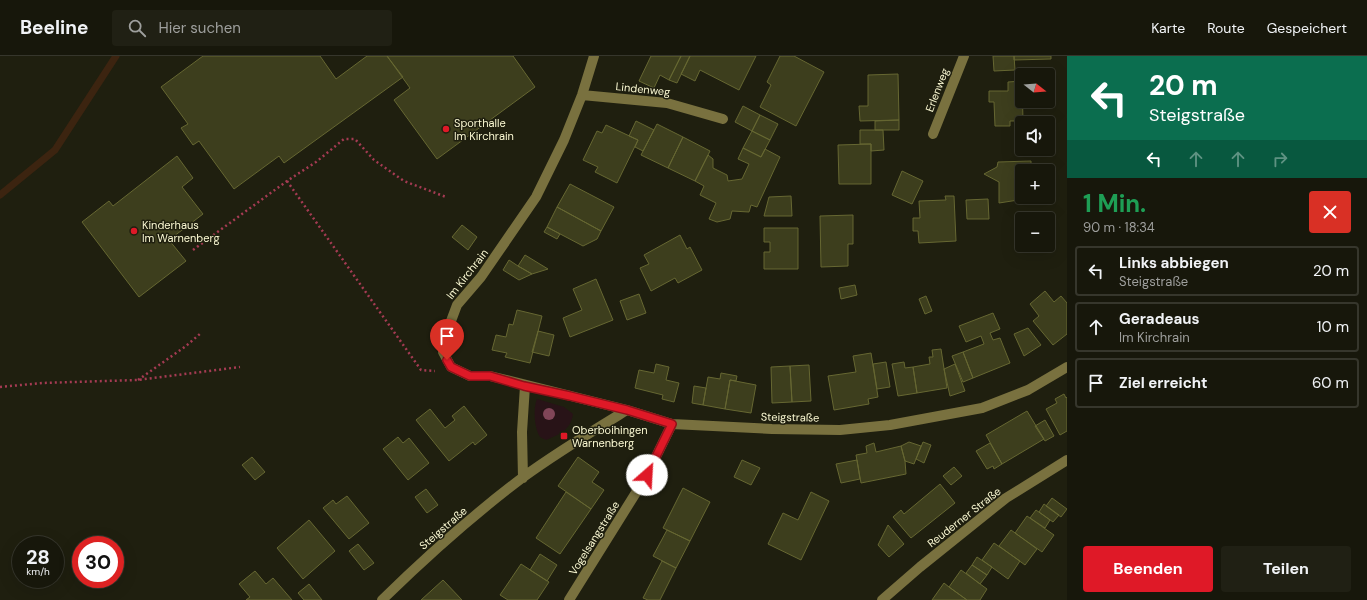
<!DOCTYPE html>
<html lang="de">
<meta charset="utf-8">
<style>
:root{--surface:#17170b;--page:#202014;--text:#f1f3f6;--muted:#9e9f9d;--line:#36362c;--accent:#df1927}
body{margin:0;font-family:"DM Sans",sans-serif;background:var(--page);color:var(--text);height:100vh;display:flex;flex-direction:column;font-size:15px;white-space:nowrap}
*{box-sizing:border-box;margin:0}
p{font-size:13px;color:var(--muted)}
.icon{flex:none;width:22px;height:22px;fill:none;stroke:currentColor;stroke-width:2;stroke-linecap:round;stroke-linejoin:round}
.map{position:relative;flex:1;overflow:hidden}
.details{display:flex;flex-direction:column;background:var(--surface);width:300px}
.details>*{flex:none}
.banner{background:#0b6e4f;color:#fff;overflow:hidden}
.needle{width:26px;rotate:107deg}
.controls{position:absolute;left:1015px;top:12px;display:grid;gap:8px}
.controls a{display:grid;place-items:center;width:40px;height:40px;border-radius:4px;background:var(--surface);box-shadow:0 4px 16px #0002,0 0 0 1px var(--line);font-size:20px}
.speed{position:absolute;left:12px;top:480px;display:flex;gap:8px;font-size:20px;font-weight:700;text-align:center}
.speed>*{display:grid;place-content:center;width:52px;height:52px;border-radius:50%;background:var(--surface);box-shadow:0 4px 16px #0002,0 0 0 1px var(--line);line-height:1}
.speed small{font-size:10px;font-weight:400}
.speed .limit{border:6px solid #d22;background:#fff;color:#111}
.pin{position:absolute;display:grid;place-items:center;width:34px;height:34px;color:#fff;margin:-41px -17px;border-radius:50% 50% 50% 0;rotate:-45deg;box-shadow:0 0 4px #0007}
.pin .icon{rotate:45deg}
.me{position:absolute;width:44px;margin:-22px;rotate:26deg;stroke-linejoin:round;filter:drop-shadow(0 0 3px #0008)}
.turn{display:flex;align-items:center;gap:14px;height:84px;padding:0 16px;font-size:18px}
.turn .icon{width:52px;height:52px;stroke-width:2.5}
.turn b{display:block;font-size:28px;line-height:34px}
.lanes{display:flex;align-items:center;height:38px;padding:0 16px;background:#0003;justify-content:center;gap:20px;direction:ltr}
.lanes .off{opacity:.35}
.round{display:grid;place-items:center;flex:none;width:42px;height:42px;border-radius:4px;background:var(--page)}
.summary{display:flex;align-items:center;justify-content:space-between;height:68px;padding:0 16px}
h1{font-size:24px;font-weight:700;line-height:30px;color:#1e9e55}
.button{display:flex;gap:8px;margin-top:auto;padding:8px 16px}
.button a{flex:1;height:46px;border-radius:4px;background:var(--accent);color:#fff;font-size:16px;font-weight:700;line-height:46px;text-align:center}
.button a+a{background:var(--page);color:var(--text)}
ul{padding:0;list-style:none}
li{display:flex;align-items:center;gap:12px;height:50px;margin:0 8px 6px;padding:0 8px;border:2px solid var(--line);border-radius:4px}
li div{flex:1}
li b{display:block;font-size:15px}
li em{font-style:normal}
header{display:flex;align-items:center;gap:24px;box-sizing:border-box;height:56px;padding:0 20px;background:var(--surface);border-bottom:1px solid var(--line)}
header strong{font-size:19px}
nav{display:flex;gap:22px;margin-inline-start:auto;font-size:14px}
.search{width:280px;height:36px;background:var(--page);display:flex;align-items:center;gap:10px;box-sizing:border-box;padding:0 14px;border-radius:4px;color:var(--muted);font-size:15px}
main{display:flex;flex:1;min-height:0}
.map>svg:first-child{display:block}
</style>
<header>
<strong>Beeline</strong>
<div class="search"><svg class="icon" aria-label="search" viewBox="0 0 24 24"><circle cx="10" cy="10" r="6"/><path d="M15 15l6 6"/></svg>Hier suchen</div>
<nav><a>Karte</a><a>Route</a><a>Gespeichert</a></nav>
</header>
<main>
<div class="map">
<svg width="1067" height="544" viewBox="0 0 1067 544">
<rect width="100%" height="100%" fill="#1f1f0f"/>
<path fill="#281317" d="M537,343l27,8 9,7c-3,17 -13,20 -27,26 -2,-1 -4,-2 -6,-3 -6,-9 -7,-29 -3,-38z"/>
<g fill="none" stroke-linecap="round" stroke-linejoin="round">
<path stroke="#3c2410" stroke-width="7" d="M0,139l55,-45 61,-94"/>
</g>
<path fill="#3d3e1d" stroke="#666732" d="M203,0h117l16,23 31,-23h20l16,21 -119,86 -5,-7 -45,33 -35,-48 -6,4 -12,-17 7,-4 -27,-37z
M387,0h126l22,31 -98,72 -43,-59 16,-12z
M651,0h30l-12,24 -9,-5 -6,13 -15,-7z
M681,0h9l-13,27 -8,-3z
M690,0h66l-17,34 -39,-20 -5,11 -14,-7z
M780,0h14l30,16 -28,54 -36,-19 11,-22 -4,-3z
M993,0h21l1,14 -21,1z
M1014,0h37v3l-37,1z
M898,18l1,46 -39,1 -1,-15h9v-31z
M1022,25l1,40h-13v5h-15l-1,-24h-5v-11h19v-9z
M743,50l17,9 -8,16 -17,-9z
M760,59l18,9 -8,16 -18,-9z
M899,64v10h-24v-9z
M636,65l18,9 -11,21 -8,-4 3,-7 -9,-4z
M657,68l26,13 -15,31 -27,-13z
M606,69l32,15 -21,43 -22,-11 3,-5 -15,-7 14,-29 5,2z
M860,74h23l1,20 -13,1v-7h-11z
M752,75l18,9 -9,17 -18,-9z
M683,81l27,14 -15,30 -27,-13z
M871,88v40h-32l-1,-39z
M743,92l18,9 4,-8 15,8 -23,50 -6,-2 -2,7 -17,-1 -2,8 -13,3 -8,-3 7,-16 -16,-8 4,-9 -9,-5 13,-26 5,4v9l14,7 1,6 14,-2 7,-15 -11,-5z
M177,100l16,22 -11,9 21,27 -34,26 17,21 -47,36 -57,-75 27,-21 4,5z
M1031,105v10h-9v26h9v1l-32,5v-21l-15,-8 13,-7 1,-5z
M902,115l21,10 -11,23 -20,-9z
M570,128l44,23 -13,24 -44,-24z
M791,140l1,20h-28l5,-19z
M945,140h9l2,45 -37,2 -1,-12h-5v-13h7l-1,-17 27,-1z
M988,143l1,20h-22l-1,-19z
M557,151l44,24 -4,8 -14,7 -36,-19z
M853,159v29h-5v22l-27,1 -1,-51z
M462,169l15,12 -9,13 -16,-13z
M547,171l13,7 -3,5 -13,-7z
M764,172h34v41h-34v-17h6v-10h-6z
M680,179l7,14 3,-2 12,23 -24,13 -3,-5 -24,13 -11,-23 9,-4 -5,-9z
M525,199l23,14 -16,5 -14,-8z
M509,204l9,6 14,8 -13,6 -16,-10z
M596,223l17,41 -43,17 -7,-19 19,-8 -9,-21z
M855,229l2,10 -16,4 -2,-11z
M1045,235l9,11 7,-6 6,7v31l-14,11 -20,-24 6,-5 -9,-12z
M639,238l7,19 -19,7 -7,-19z
M926,240l6,15 -7,3 -6,-15z
M517,254l25,6 -12,47 -25,-6 2,-4 -15,-3 4,-15 10,2 3,-13 4,1z
M993,257l7,16 -10,4 3,7 7,-2 10,25 -37,15 -10,-26 21,-8 -3,-8 -15,6 -7,-16z
M1028,272l13,17 -17,11 -10,-22z
M538,275l16,4 -5,21 -17,-4z
M941,293l6,39 -30,5 -4,-26 17,-3 -1,-7h4l-1,-7z
M963,296l10,26 -10,4 -11,-26z
M871,297l7,44 -10,2 1,5 -35,6 -6,-34 28,-4 -3,-16z
M886,306l4,25 -13,2 -4,-25z
M904,306l1,6 8,-1 4,26 -19,3 -6,-32z
M656,308l13,3 -3,13 13,3 -5,19 -12,-3 1,-4 -28,-7 4,-18 15,3z
M955,308l10,27 -15,5 -6,-27z
M809,309l2,36 -19,1 -2,-36z
M790,310l2,36 -20,1 -1,-36z
M721,317l16,3 -1,5 -6,-1 -5,29 -22,-4 5,-28 12,2z
M730,324l26,5 -5,28 -26,-4z
M694,330l12,2 -3,17 -11,-2z
M1064,338l2,4 1,-1v34l-7,4 -14,-26 11,-6 -2,-4z
M464,350l23,29 -12,10 -2,-3 -24,19 -33,-41 14,-11 15,19 10,-8 -3,-4z
M1027,355l17,28 -42,25 -16,-29z
M1045,364l9,16 -9,5 -10,-15z
M398,381l5,6 6,-5 20,25 -21,17 -25,-31z
M909,386l12,4 -7,18 -9,-3 -4,-15z
M923,386l8,3 -7,18 -8,-4z
M874,387l2,9 25,-6 4,15 1,13 -45,9 -5,-28 11,-2 -1,-7z
M990,387l12,21 -8,5 -1,-3 -6,3 -11,-18z
M252,401l13,15 -10,8 -13,-15z
M578,401l21,15 -7,10 12,8 -13,19 -33,-23z
M742,404l18,8 -9,17 -17,-8z
M857,404l3,19 -19,4 -5,-19z
M954,411l8,9 -11,9 -8,-9z
M940,428l15,19 -44,35 -18,-21 8,-7 3,4z
M683,432l27,14 -20,39 -27,-13z
M426,433l12,16 -11,8 -12,-16z
M566,436l25,17 -31,45 -24,-16z
M811,436l18,9 -28,59 -33,-16 15,-31 15,7z
M347,440l22,27 -20,16 -26,-31 10,-8 3,4z
M1052,442l15,11 -6,8 -15,-11z
M1044,448l15,11 -6,7 -14,-10z
M1036,454l14,10 -5,8 -15,-10z
M1027,460l27,19 -12,17 -27,-19z
M309,464l26,31 -32,28 -26,-31z
M888,469l16,19 -15,13 -11,-12z
M667,474l23,11 -14,27 -23,-12z
M1011,474l26,19 -12,16 -26,-19z
M994,487l26,18 -12,18 -26,-19z
M358,488l16,19 -10,7 -15,-19z
M540,498l17,11 -10,16 -17,-11z
M977,501l15,10 -5,8 -15,-10z
M662,505l14,7 -16,32h-12l-5,-2z
M521,508l28,18 -12,18h-29l-8,-5z
M972,509l15,10 -7,9 -14,-11z
M961,514l26,19 -7,11h-13l-18,-13z
M255,515l11,13 7,-6 19,22h-46l4,-3 -11,-13z
M443,524l19,20h-41z
M944,527l5,4 18,13h-35z
M309,528l13,16h-18l-6,-7z"/>
<g fill="none" stroke-linecap="round" stroke-linejoin="round">
<path stroke="#a53b53" stroke-width="2.5" stroke-dasharray="2 3" stroke-linecap="butt" d="M287,125l134,189 14,1
M193,194l94,-69 29,-19 28,-23h11l19,21 30,21 42,16
M138,324l48,-34 15,-13
M0,331l42,-4 95,-3 103,-13"/>
<path stroke="#79713f" stroke-width="10" d="M594,0l-12,39 -18,45 -28,57 -55,80 -24,28 -12,32 -2,15 8,15 19,9h20l137,34
M582,39l85,8 56,16
M933,78l31,-78
M523,422l-1,-46 3,-46
M382,544c44,-43 91,-85 140,-122 34,-25 69,-46 105,-68l45,14 100,5 68,1 50,-5 92,-17 46,-18 39,-23
M569,544l78,-125 25,-51
M882,544l38,-33 86,-69 61,-38"/>
</g>
<circle fill="#814658" cx="549" cy="358" r="6"/>
<g fill="none" stroke-linecap="round" stroke-linejoin="round">
<g stroke="#911019" stroke-width="10">
<path id="route" d="M447,304l4,7 19,9h20l34,10 46,10 57,14 45,14 -25,51"/>
</g>
<use href="#route" stroke="#df1927" stroke-width="7"/>
</g>
<g fill="#df1927" stroke="#1f1f0f" stroke-width="1.5">
<circle cx="446" cy="73" r="4"/>
<circle cx="134" cy="175" r="4"/>
<rect x="560" y="376" width="8" height="8" rx="2"/>
</g>
<g text-anchor="middle" stroke-width="3" stroke-linejoin="round" paint-order="stroke">
<g font-size="11" fill="#faf8d2" stroke="#1f1f0f">
<text transform="translate(643 33) rotate(6)" y="4">Lindenweg</text>
<text transform="translate(937 34) rotate(-69)" y="4">Erlenweg</text>
<text transform="translate(467 218) rotate(-52)" y="4">Im Kirchrain</text>
<text transform="translate(790 361) rotate(1)" y="4">Steigstraße</text>
<text transform="translate(964 461) rotate(-38)" y="4">Reuderner Straße</text>
<text transform="translate(443 472) rotate(-41)" y="4">Steigstraße</text>
<text transform="translate(594 482) rotate(-58)" y="4">Vogelsangstraße</text>
</g>
<g font-size="11" fill="#faf8d2" stroke="#1f1f0f" text-anchor="start">
<text x="454" y="71">Sporthalle<tspan x="454" dy="13">Im Kirchrain</tspan></text>
<text x="142" y="173">Kinderhaus<tspan x="142" dy="13">Im Warnenberg</tspan></text>
<text x="572" y="378">Oberboihingen<tspan x="572" dy="13">Warnenberg</tspan></text>
</g>
</g>
</svg>
<div class="controls">
<a><svg class="needle" viewBox="-14 -14 28 28"><path d="M0-13l5 13h-10z" fill="#e53935"/><path d="M0 13l5-13h-10z" fill="#9e9f9d"/></svg></a>
<a><svg class="icon" aria-label="sound" viewBox="0 0 24 24"><path d="M4 9h4l5-4v14l-5-4H4zM17 9q2 3 0 6"/></svg></a>
<a>+</a>
<a>−</a>
</div>
<div class="speed"><div>28<small>km/h</small></div><div class="limit">30</div></div>
<div class="pin" style="left:447px;top:304px;background:#d93025"><svg class="icon" aria-label="arrive" viewBox="0 0 24 24"><path d="M6 21V4h12l-3 4 3 4H6"/></svg></div>
<svg class="me" style="left:647px;top:419px" viewBox="-20 -20 40 40"><circle r="19" fill="#fff"/><path d="M0-13L10 11 0 6-10 11z" fill="#df1927"/></svg>
</div>
<section class="details">
<div class="banner">
<div class="turn"><svg class="icon" aria-label="left" viewBox="0 0 24 24"><path d="M17 20v-9H6M10 6l-5 5 5 5"/></svg><div><b>20 m</b>Steigstraße</div></div>
<div class="lanes"><svg class="icon" aria-label="left" viewBox="0 0 24 24"><path d="M17 20v-9H6M10 6l-5 5 5 5"/></svg><svg class="icon off" aria-label="ahead" viewBox="0 0 24 24"><path d="M12 20V5M6 11l6-6 6 6"/></svg><svg class="icon off" aria-label="ahead" viewBox="0 0 24 24"><path d="M12 20V5M6 11l6-6 6 6"/></svg><svg class="icon off" aria-label="right" viewBox="0 0 24 24"><path d="M7 20v-9h11M14 6l5 5-5 5"/></svg></div>
</div>
<div class="summary"><div><h1>1 Min.</h1><p>90 m · 18:34</p></div><a class="round" style="background:#d93025;color:#fff"><svg class="icon" aria-label="close" viewBox="0 0 24 24"><path d="M6 6l12 12M18 6L6 18"/></svg></a></div>
<ul>
<li><svg class="icon" aria-label="left" viewBox="0 0 24 24"><path d="M17 20v-9H6M10 6l-5 5 5 5"/></svg><div><b>Links abbiegen</b><p>Steigstraße</p></div><em>20 m</em></li>
<li><svg class="icon" aria-label="ahead" viewBox="0 0 24 24"><path d="M12 20V5M6 11l6-6 6 6"/></svg><div><b>Geradeaus</b><p>Im Kirchrain</p></div><em>10 m</em></li>
<li><svg class="icon" aria-label="arrive" viewBox="0 0 24 24"><path d="M6 21V4h12l-3 4 3 4H6"/></svg><div><b>Ziel erreicht</b></div><em>60 m</em></li>
</ul>
<div class="button"><a>Beenden</a><a>Teilen</a></div>
</section>
</main>
